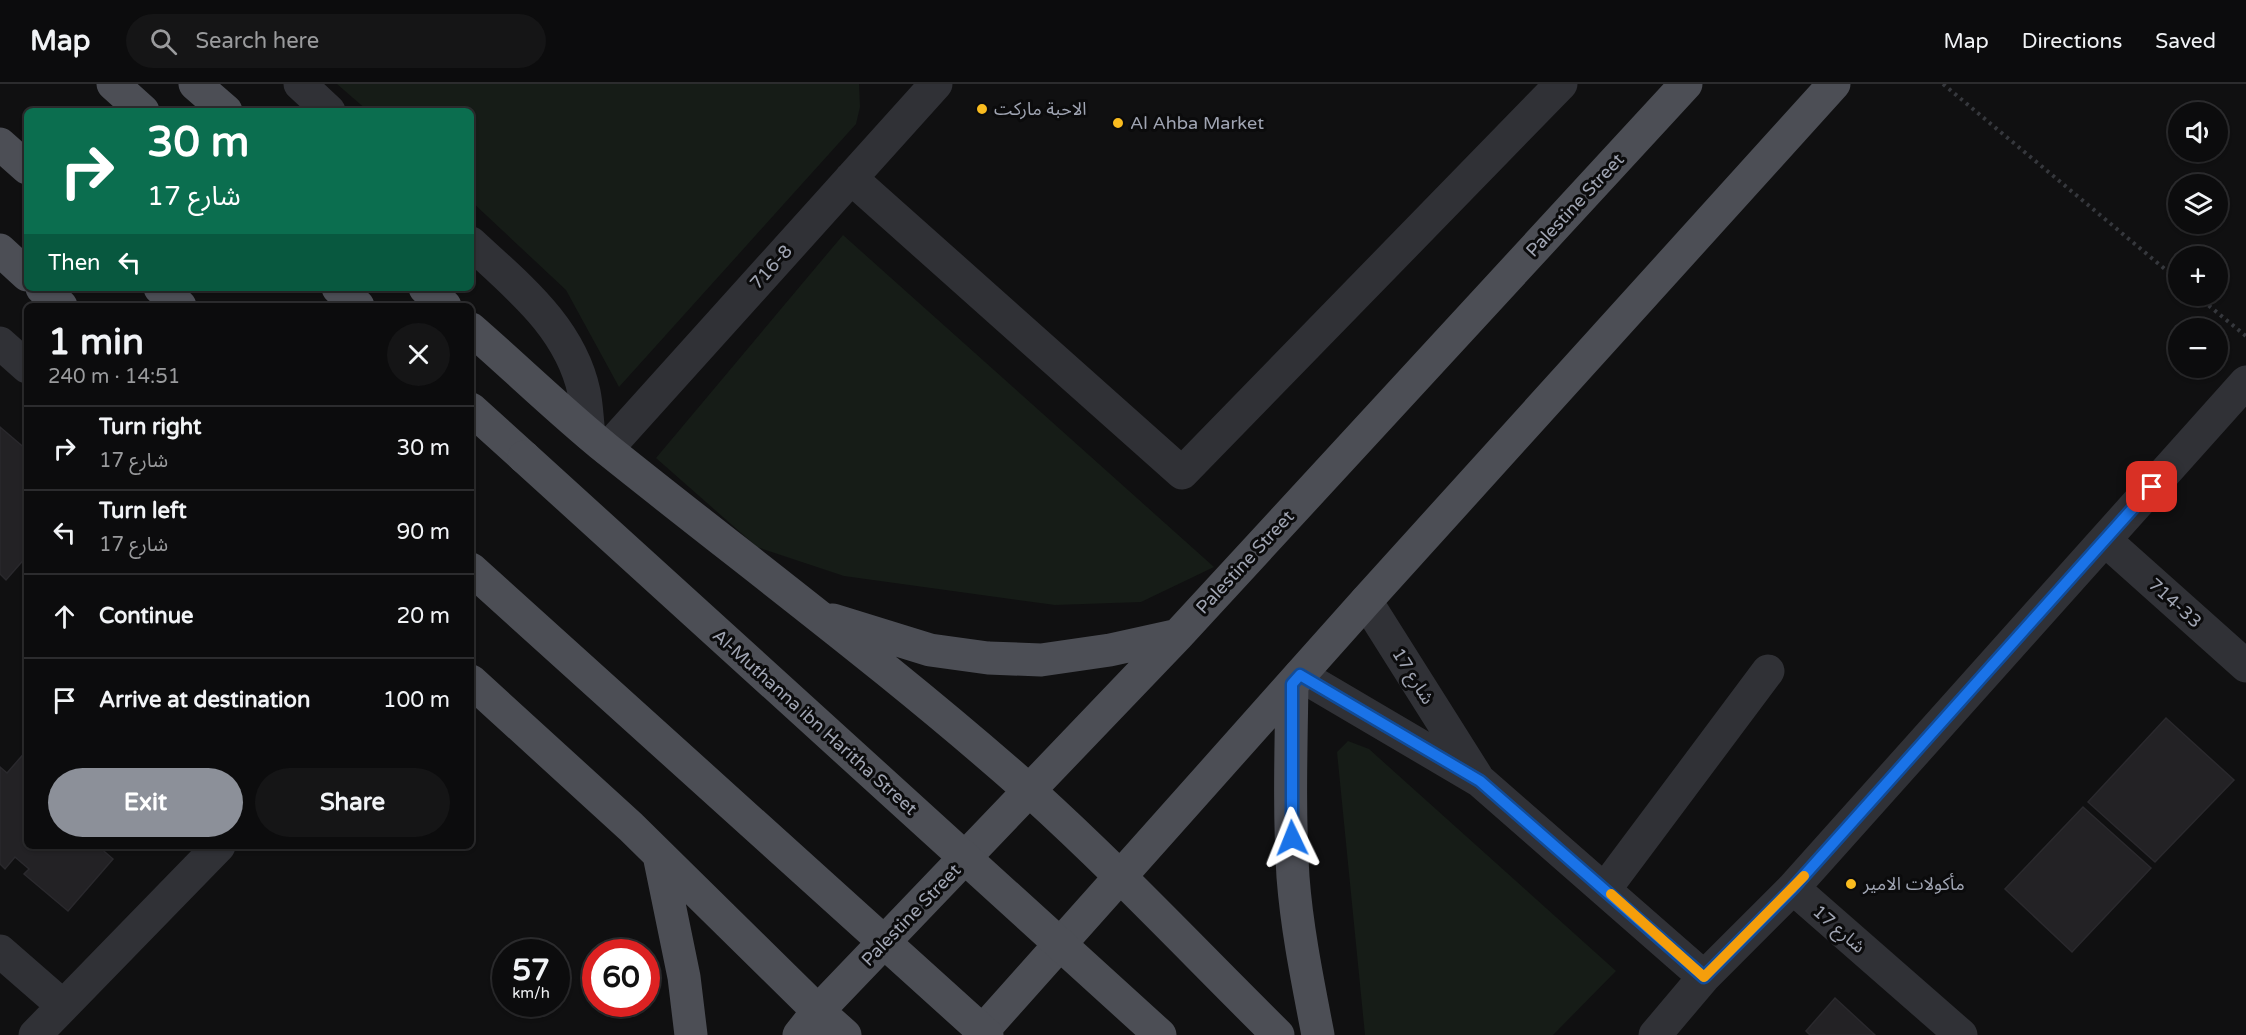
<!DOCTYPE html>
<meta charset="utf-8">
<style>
:root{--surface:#0c0c0d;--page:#151516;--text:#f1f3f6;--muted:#9a9b9d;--line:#2c2c2e;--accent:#8c9099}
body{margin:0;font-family:"Varela Round","Noto Sans Arabic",sans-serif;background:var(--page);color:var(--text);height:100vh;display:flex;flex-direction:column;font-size:22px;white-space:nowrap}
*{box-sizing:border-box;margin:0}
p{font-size:20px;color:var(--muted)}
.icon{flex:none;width:33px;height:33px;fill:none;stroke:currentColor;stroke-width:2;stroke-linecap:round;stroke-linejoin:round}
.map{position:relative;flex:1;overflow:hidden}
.drawer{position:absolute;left:24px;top:219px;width:450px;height:546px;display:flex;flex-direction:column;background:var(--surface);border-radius:9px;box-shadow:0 2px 4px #0004,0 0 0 2px var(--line)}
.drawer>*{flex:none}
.banner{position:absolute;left:24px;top:24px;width:450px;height:183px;border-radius:9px;box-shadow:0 2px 4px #0004,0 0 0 2px var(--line);background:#0b6e4f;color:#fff;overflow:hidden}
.controls{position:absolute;left:2168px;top:18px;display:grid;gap:12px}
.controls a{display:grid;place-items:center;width:60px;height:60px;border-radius:50%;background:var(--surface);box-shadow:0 2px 4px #0004,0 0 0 2px var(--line);font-size:30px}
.speed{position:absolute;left:492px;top:855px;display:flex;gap:12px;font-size:30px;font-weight:700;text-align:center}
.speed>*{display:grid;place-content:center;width:78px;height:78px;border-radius:50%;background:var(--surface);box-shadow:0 2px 4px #0004,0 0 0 2px var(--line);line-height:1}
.speed small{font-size:15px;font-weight:400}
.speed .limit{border:9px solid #d22;background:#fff;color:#111}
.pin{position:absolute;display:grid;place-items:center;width:51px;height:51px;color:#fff;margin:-26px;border-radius:12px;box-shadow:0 3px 9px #0006}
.me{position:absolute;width:66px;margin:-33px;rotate:358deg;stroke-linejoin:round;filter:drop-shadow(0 0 4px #0008)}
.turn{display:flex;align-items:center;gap:21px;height:126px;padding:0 24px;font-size:27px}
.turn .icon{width:78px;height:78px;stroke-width:2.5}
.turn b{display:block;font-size:42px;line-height:51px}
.then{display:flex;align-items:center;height:57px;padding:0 24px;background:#0003;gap:12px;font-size:22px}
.round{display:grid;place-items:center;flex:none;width:63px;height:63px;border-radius:32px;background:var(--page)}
.overview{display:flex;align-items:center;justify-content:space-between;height:102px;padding:0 24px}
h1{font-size:36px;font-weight:700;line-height:45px}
.action{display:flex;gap:12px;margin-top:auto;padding:12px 24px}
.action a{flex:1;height:69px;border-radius:36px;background:var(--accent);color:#fff;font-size:24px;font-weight:700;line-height:69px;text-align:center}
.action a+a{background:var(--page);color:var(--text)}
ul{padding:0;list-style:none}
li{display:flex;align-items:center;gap:18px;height:84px;padding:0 24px;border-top:2px solid var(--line)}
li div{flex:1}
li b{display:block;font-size:22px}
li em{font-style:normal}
header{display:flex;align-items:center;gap:36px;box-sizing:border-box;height:84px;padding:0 30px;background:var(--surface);border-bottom:2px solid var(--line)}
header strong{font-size:28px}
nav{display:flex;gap:33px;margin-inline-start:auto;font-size:21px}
.search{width:420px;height:54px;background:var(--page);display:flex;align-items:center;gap:15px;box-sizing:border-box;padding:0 21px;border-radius:33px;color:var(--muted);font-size:22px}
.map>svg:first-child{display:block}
</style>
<header>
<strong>Map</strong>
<div class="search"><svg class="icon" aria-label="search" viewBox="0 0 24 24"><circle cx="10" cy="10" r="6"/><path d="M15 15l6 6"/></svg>Search here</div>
<nav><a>Map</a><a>Directions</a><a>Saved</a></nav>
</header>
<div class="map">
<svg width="2246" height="951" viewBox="0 0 2246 951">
<rect width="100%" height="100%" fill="#101011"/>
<path fill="#161c17" d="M337,0h522l1,23 -4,17 -237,263 -53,-97 -95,-89v-90h-103z
M843,151l371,332 -73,35 -86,3 -211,-29 -87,-29 -101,-89z
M1348,657l21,8 247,222 -63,64h-188l-28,-283z"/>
<path fill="#232225" stroke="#2a292d" stroke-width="1.5" d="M0,343l27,23v106l-21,24 -6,-6z
M2166,634l68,62 -79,82 -67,-60z
M27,666v96h71l15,13 -45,52 -44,-37 5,-5 -14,-12 -10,12 -5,-5v-97l7,6z
M2083,723l68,61 -79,84 -67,-63z
M1835,914l40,37h-65l-4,-4z"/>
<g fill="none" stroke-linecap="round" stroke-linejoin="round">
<path stroke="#36383d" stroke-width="4" stroke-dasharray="3 4.5" stroke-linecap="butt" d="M1943,0l235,196
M2197,212l49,40"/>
<path stroke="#303136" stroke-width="33" d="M300,0l29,27
M851,94l331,295 379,-389
M471,159c46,43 99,84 113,149 3,14 3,28 5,42
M0,259l27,24
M607,365l329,-365
M2105,456l141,126
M1366,517l111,176
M1300,591l180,106 224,196 89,-89 168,147
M1793,804l453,-506
M1605,805l163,-218
M0,867l63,55
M35,951l184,-189
M1655,951l49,-58"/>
<path stroke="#4c4e55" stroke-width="33" d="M113,0l30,27
M195,0l31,27
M0,60l27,24
M0,166l27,25
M42,204l19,18
M160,204l20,18
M338,204l20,18
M425,204l20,18
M471,245c46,40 90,83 137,121 142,114 288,222 424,343 85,77 164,161 246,242
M471,325l53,48
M833,536l97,30 58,8 53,2 69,-10 68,-15
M471,597l160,146 187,184 27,24
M1292,600c-1,64 -3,129 1,193 4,53 15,106 25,158
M659,771l25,122 7,58
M799,951l19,-24 360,-376 508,-551
M979,951l387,-434 468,-517"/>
<path stroke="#4c4e55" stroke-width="33" d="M524,373l636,578
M471,485l516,466"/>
</g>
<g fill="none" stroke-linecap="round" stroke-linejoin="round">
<g stroke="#114b97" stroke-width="15">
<path id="route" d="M1292,754v-154l8,-9 180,106 224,196 89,-89 359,-401"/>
</g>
<use href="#route" stroke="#1a73e8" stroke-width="10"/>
<path stroke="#f59e0b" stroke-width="10" d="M1611,810l93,83 100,-101"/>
</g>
<g fill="#fabc1f" stroke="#0b0b0c" stroke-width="2">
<circle cx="982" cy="25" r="6"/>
<circle cx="1118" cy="39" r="6"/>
<circle cx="1851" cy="800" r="6"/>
</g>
<g text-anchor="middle" stroke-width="6" stroke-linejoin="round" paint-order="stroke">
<g font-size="18" fill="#a0a5b3" stroke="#0b0b0c" text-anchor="start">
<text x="994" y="31">الاحبة ماركت</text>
<text x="1130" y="45">Al Ahba Market</text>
<text x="1863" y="806">مأكولات الامير</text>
</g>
<g font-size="18" fill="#a0a5b3" stroke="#0b0b0c">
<text transform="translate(1575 121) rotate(-47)" y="6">Palestine Street</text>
<text transform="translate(771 183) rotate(-48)" y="6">716-8</text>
<text transform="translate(1245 478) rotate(-47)" y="6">Palestine Street</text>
<text transform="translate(2175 519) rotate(42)" y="6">714-33</text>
<text transform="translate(1413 592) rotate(58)" y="6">شارع 17</text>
<text transform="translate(815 638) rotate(42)" y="6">Al-Muthanna ibn Haritha Street</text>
<text transform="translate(911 831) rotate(-46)" y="6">Palestine Street</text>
<text transform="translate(1839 845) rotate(41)" y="6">شارع 17</text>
</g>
</g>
</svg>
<div class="controls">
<a><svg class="icon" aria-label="sound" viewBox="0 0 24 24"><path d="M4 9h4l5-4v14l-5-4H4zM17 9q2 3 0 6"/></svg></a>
<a><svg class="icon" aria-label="layers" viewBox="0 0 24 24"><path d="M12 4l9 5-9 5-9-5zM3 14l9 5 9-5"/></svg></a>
<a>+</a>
<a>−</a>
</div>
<div class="speed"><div>57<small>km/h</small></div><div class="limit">60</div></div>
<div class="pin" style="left:2152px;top:403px;background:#d93025"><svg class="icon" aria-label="arrive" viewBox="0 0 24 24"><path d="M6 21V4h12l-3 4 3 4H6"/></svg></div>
<svg class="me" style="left:1292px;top:754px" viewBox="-20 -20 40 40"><path d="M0-17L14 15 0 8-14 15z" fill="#1a73e8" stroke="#fff" stroke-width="4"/></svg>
<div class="banner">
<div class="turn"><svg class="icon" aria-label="right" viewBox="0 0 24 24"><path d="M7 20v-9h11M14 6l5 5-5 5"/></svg><div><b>30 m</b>شارع 17</div></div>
<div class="then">Then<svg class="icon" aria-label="left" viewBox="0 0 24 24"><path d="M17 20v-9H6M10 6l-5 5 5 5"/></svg></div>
</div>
<section class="drawer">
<div class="overview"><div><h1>1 min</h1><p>240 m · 14:51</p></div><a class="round"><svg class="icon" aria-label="close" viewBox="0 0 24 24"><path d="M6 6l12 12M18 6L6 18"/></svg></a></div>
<ul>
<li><svg class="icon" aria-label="right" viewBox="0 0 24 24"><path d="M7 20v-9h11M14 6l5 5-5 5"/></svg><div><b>Turn right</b><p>شارع 17</p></div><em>30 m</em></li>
<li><svg class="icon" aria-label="left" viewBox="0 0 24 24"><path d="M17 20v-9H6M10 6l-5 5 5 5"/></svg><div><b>Turn left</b><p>شارع 17</p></div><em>90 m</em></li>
<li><svg class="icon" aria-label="ahead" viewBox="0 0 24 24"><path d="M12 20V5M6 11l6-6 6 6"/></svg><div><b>Continue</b></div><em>20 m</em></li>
<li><svg class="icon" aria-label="arrive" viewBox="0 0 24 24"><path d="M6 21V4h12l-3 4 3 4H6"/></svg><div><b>Arrive at destination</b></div><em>100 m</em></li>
</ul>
<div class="action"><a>Exit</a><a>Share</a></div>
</section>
</div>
